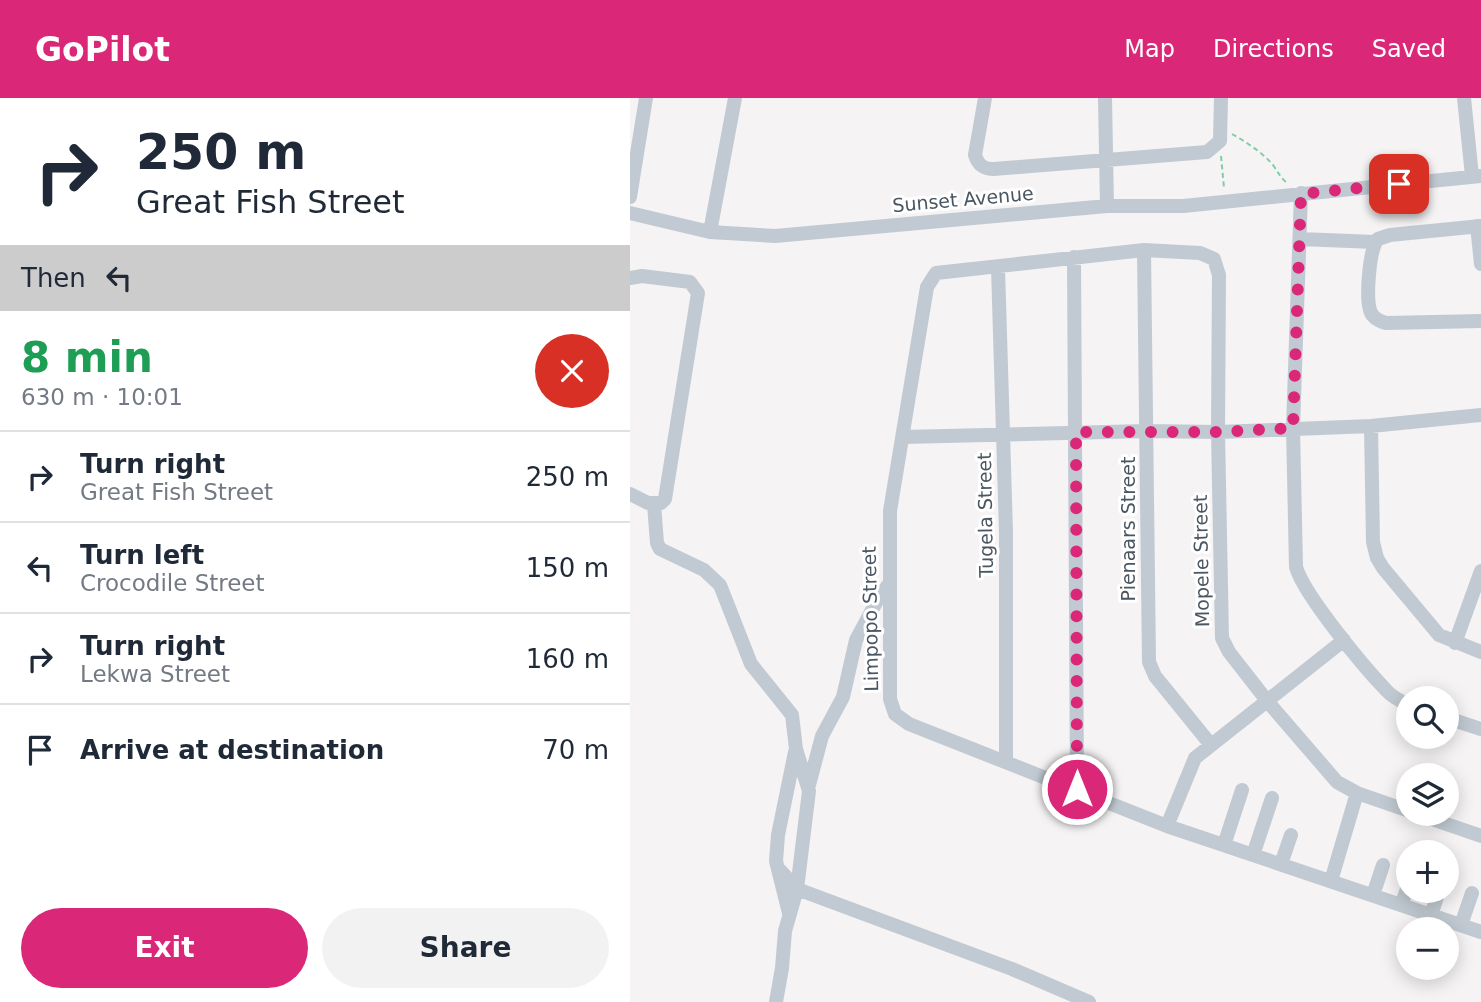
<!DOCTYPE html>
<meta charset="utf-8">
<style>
:root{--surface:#fff;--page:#f2f2f3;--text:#1f2937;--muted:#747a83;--line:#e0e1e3;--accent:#db2777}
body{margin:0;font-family:"DejaVu Sans",sans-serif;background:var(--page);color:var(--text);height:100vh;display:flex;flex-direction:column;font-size:26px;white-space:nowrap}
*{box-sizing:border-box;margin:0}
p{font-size:23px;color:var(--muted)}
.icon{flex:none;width:38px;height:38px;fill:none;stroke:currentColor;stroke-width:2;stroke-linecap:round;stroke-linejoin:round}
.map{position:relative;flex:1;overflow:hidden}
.side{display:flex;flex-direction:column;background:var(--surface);width:630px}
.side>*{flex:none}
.banner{background:#fff;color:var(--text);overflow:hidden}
.fabs{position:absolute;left:766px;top:588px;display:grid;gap:14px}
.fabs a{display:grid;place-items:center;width:63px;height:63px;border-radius:50%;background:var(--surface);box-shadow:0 4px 18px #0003;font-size:35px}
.pin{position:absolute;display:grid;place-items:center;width:60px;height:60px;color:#fff;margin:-30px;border-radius:14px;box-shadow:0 4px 10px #0006}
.me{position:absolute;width:77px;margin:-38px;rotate:0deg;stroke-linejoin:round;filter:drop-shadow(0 0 5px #0008)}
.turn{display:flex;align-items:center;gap:24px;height:147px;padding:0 21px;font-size:32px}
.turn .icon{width:91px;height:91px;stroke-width:2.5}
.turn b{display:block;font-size:49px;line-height:60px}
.then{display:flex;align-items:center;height:66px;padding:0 21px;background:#0003;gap:14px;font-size:26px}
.round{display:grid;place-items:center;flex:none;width:74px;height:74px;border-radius:37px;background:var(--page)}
.overview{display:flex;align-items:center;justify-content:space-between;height:119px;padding:0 21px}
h1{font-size:42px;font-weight:600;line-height:52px;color:#1e9e55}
.button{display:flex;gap:14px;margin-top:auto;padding:14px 21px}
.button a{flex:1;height:80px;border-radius:42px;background:var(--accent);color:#fff;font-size:28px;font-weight:600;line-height:80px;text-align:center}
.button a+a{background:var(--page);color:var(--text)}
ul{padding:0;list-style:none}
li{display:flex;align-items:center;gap:21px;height:91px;padding:0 21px;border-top:2px solid var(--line)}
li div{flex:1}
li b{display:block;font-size:26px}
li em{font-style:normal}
header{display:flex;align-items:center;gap:42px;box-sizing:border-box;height:98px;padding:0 35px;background:var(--accent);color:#fff}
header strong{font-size:33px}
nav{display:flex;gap:38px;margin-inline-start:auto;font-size:24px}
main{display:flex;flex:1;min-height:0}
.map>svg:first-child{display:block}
</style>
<header>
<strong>GoPilot</strong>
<nav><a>Map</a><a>Directions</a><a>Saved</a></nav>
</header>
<main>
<section class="side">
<div class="banner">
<div class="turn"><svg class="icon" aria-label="right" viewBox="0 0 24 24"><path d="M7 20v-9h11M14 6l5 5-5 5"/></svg><div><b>250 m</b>Great Fish Street</div></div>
<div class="then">Then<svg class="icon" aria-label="left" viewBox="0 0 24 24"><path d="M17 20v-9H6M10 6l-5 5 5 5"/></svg></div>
</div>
<div class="overview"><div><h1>8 min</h1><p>630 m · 10:01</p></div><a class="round" style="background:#d93025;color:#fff"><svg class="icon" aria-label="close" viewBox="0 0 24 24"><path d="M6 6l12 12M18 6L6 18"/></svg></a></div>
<ul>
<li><svg class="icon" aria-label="right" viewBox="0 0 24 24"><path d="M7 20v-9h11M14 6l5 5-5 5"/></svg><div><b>Turn right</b><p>Great Fish Street</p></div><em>250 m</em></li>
<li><svg class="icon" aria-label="left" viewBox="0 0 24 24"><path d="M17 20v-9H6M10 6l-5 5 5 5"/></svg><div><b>Turn left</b><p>Crocodile Street</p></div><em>150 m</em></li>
<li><svg class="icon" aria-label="right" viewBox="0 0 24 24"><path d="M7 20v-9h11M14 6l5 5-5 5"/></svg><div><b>Turn right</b><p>Lekwa Street</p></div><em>160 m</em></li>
<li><svg class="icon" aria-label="arrive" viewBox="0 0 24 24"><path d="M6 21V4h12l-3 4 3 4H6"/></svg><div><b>Arrive at destination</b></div><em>70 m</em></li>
</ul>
<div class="button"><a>Exit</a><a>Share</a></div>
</section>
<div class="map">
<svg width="851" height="904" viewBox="0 0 851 904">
<rect width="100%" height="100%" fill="#f5f3f3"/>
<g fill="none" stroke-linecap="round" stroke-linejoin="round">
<path stroke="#7ad0a6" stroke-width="2" stroke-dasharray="5 3.5" stroke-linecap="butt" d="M602,36c14,8 30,18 41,31 5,7 7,12 14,18
M591,58l3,32"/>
<path stroke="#c1cad2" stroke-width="14" d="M355,0l-10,57c3,10 8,14 19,14l213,-17 13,-11 1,-43
M475,0l2,108
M834,0l8,78
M671,95l-8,235 3,139c8,28 68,100 90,123 6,7 14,11 23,15
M0,99l16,-99
M0,115l80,19 65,4 332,-30h76l298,-30
M847,128l4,38
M851,128l-91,9 -12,4c-9,10 -12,58 -8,71 2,8 9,11 16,13l95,-2
M80,134l25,-134
M670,141l75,3
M514,152l5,412 6,14 56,69
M444,159l3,532
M368,170l8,264v230
M0,180l12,-2 48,6 8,11 -33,206 -4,4h-13l-18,-9
M741,328l2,116 4,16 6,10 56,67 42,17
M273,339l243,-6 72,1 153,-6 110,-11
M24,406l3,39 3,6 44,21 16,15 31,79 41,51 4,34 13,42 -12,98 -12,42 -3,37 -6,34
M825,545l26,-72
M817,620l34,11
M179,687l13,-49 21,-39 13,-57 23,-43 10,-13
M779,713l-52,-18 -20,-11 -69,-80 -39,-50 -7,-14 -4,-206 1,-157 -5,-16 -14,-6 -56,-3 -208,23 -9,14 -37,224v188l5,15 14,10 258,102 314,106
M787,716l64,22
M537,728l28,-68 149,-118
M594,747l18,-55
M623,757l19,-57
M651,766l10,-29
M148,770l19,21 215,80 77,33
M701,783l26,-88
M743,797l10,-30
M771,807l8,-21
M159,815l-13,-52 2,-26 17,-83
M801,817l8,-24
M831,827l11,-32"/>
</g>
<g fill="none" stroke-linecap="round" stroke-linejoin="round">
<path stroke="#db2777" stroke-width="12" stroke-dasharray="0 21.6" d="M447,691l-1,-357h141l76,-4 8,-234 98,-10"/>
</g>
<g text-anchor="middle" stroke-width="6" stroke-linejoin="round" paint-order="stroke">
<g font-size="19" fill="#4a5661" stroke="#fff">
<text transform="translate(333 101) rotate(-5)" y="7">Sunset Avenue</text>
<text transform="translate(355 417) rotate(-91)" y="7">Tugela Street</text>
<text transform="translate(498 431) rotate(-90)" y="7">Pienaars Street</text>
<text transform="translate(571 463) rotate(-91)" y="7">Mopele Street</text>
<text transform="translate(240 521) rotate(-91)" y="7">Limpopo Street</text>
</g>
</g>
</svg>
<div class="fabs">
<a><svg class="icon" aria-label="search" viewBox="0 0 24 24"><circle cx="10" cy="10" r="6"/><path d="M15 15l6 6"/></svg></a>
<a><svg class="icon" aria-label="layers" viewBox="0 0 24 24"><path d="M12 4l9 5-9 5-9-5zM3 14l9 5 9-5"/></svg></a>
<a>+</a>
<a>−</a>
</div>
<div class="pin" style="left:769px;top:86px;background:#d93025"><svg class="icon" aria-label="arrive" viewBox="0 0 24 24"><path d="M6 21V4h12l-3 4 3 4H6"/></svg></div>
<svg class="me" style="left:447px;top:691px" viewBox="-20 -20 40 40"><circle r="17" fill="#db2777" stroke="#fff" stroke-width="3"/><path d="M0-11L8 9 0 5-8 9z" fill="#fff"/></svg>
</div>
</main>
